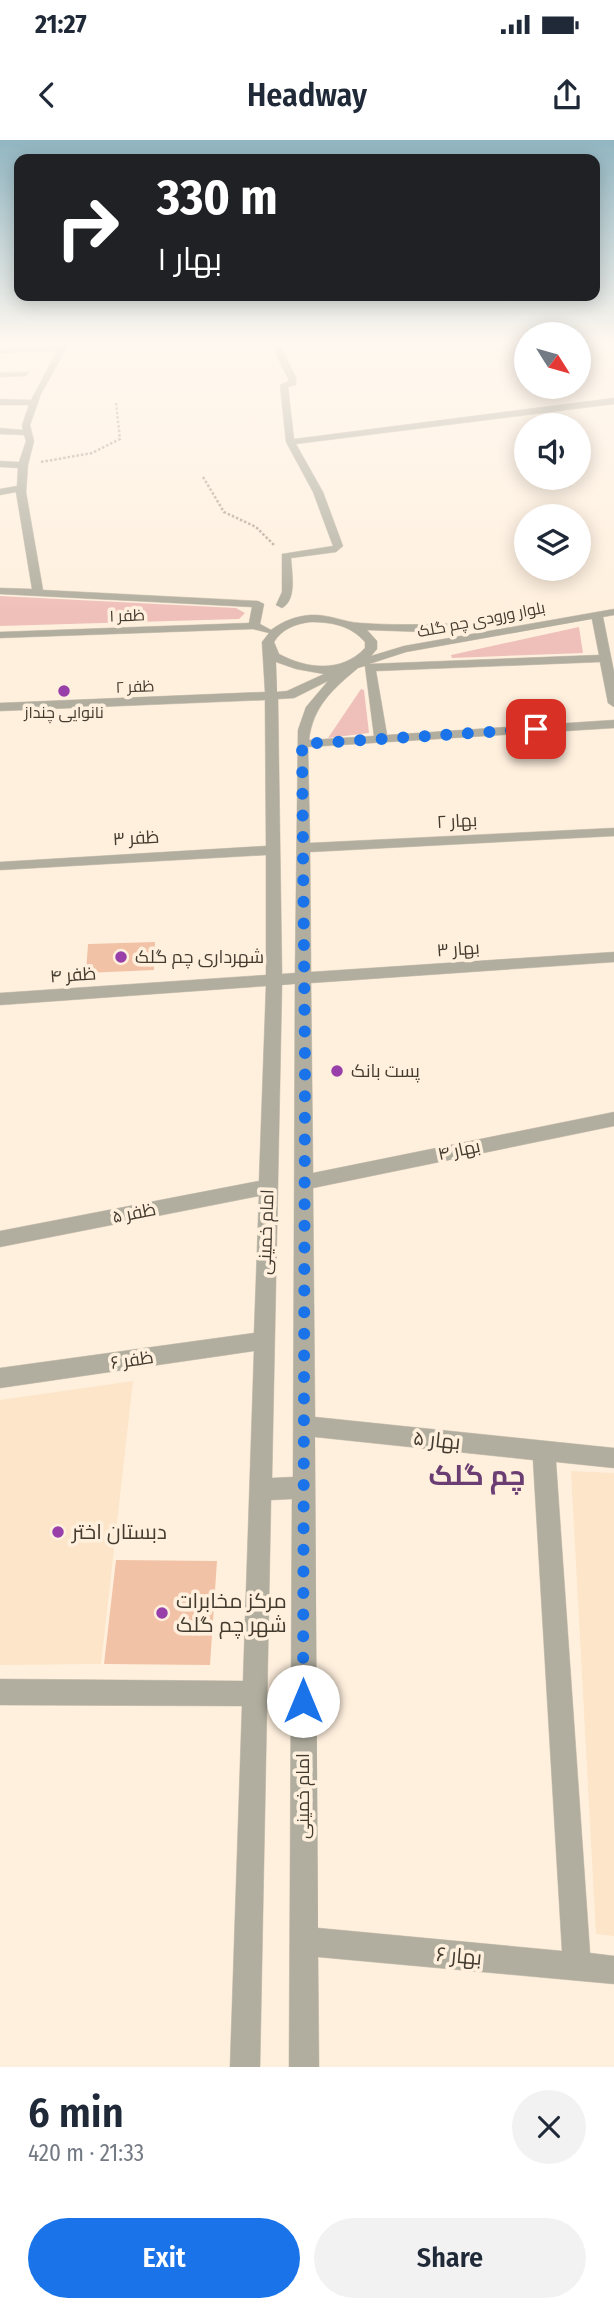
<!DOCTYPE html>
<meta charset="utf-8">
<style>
:root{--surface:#fff;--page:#f2f2f3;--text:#1f2937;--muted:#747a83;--accent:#1a73e8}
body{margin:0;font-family:"Fira Sans Condensed",Cairo,sans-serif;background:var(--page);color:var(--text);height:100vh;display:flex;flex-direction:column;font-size:26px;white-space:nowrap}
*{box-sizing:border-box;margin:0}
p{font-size:23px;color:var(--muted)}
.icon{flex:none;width:38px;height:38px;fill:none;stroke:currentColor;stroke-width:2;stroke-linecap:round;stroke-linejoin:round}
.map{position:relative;height:1927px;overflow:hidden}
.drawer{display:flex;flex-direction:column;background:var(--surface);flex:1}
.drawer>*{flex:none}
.guide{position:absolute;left:14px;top:14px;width:586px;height:147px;border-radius:14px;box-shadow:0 4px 18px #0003;background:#202124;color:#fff;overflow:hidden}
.needle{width:46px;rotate:127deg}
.fabs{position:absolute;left:514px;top:182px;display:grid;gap:14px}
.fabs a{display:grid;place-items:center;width:77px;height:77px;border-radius:50%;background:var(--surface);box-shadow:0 4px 18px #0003;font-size:35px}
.pin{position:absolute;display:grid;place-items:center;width:60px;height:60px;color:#fff;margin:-30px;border-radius:14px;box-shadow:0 4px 10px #0006}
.me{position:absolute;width:77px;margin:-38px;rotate:0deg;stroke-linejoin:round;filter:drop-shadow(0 0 5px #0008)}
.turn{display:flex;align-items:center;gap:24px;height:147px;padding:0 28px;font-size:32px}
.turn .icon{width:91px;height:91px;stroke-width:2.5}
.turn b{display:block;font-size:49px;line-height:60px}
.round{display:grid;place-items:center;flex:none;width:74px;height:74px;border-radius:37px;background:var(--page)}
.summary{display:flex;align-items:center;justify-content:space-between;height:119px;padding:0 28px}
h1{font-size:42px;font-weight:600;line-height:52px}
.primary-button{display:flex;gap:14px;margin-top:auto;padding:14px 28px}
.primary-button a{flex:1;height:80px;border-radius:42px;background:var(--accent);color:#fff;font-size:28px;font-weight:600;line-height:80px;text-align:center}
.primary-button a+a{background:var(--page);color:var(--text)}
.status{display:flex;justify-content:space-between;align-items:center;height:49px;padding:0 35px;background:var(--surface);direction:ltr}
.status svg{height:19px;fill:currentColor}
header{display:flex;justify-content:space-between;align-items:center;height:91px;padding:0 28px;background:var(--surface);font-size:32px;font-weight:600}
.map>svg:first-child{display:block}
</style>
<div class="status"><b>21:27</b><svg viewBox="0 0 49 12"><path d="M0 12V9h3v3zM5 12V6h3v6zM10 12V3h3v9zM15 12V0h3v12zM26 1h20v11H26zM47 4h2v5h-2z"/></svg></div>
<header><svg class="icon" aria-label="back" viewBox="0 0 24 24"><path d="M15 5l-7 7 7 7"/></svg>Headway<svg class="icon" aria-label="share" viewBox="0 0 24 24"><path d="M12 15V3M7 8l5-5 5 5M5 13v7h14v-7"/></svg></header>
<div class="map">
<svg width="614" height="1927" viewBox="0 0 614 1927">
<rect width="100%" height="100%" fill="#fff0de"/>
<path fill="#fce5c8" d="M133,1241l-32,283 -101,1v-265z
M571,1331l43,2v463l-18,-2z"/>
<path fill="#efc0b9" d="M0,456l236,12 9,5 -6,6 -239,7z
M579,487l4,26 -131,5 -1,-3z
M361,549l3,1 5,43 -41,5z"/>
<path fill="#f2c2a6" d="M155,802l-1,28 -68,3 2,-29z
M116,1420l101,1 -7,104 -106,-1z"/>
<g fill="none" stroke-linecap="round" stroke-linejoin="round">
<g stroke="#daccbb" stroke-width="1">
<path id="minor" d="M62,202h8l-29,52 -11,31 4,16 -6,24 -2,27 17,98 215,11 6,3 -4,20 11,6c12,-9 25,-14 40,-15 18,-1 32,7 49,8 42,3 84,1 126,-1l6,3 -6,3 -61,4 -58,-2 10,11v8l-6,7 33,-10 210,-37v6l-11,2 11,55v35l-6,-4 -8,-41 -224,9 11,64 227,-15v8l-306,19 2,96 304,-15v8l-304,16 1,120 303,-20v10l-303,21 2,190 301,-61v14l-301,62 2,229 299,31v20l-58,-6 34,491 24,3v28l-296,-27 1,110h-30l3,-568 -21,1 -11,567h-30l12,-361 -242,-1v-26l243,2 11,-330 -254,37v-20l254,-35 5,-137 -259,51v-16l259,-50 7,-195 -266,19v-12l266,-18v-120l-266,15v-8l266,-16 -1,-146 -265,11v-8l265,-11 -3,-50 7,-9 -16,-4 -253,9v-6l249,-9 3,-16 -252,-13v-6l32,1 -16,-97 -16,3v-6l17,-3 1,-18 -18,-1v-6l19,1 7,-21 -2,-6 -24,-1v-6l23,2 -1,-5 7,-20h-29v-6l31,1 26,-49 -57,2v-4l60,-3zM592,479l7,36 -230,9 37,-12zM310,482c21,0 40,3 55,20v6c-23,25 -58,21 -86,6l-5,-12c8,-13 21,-18 36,-20zM276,522l20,7 28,5 -37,17 -10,1zM365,526l9,70 -65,4c4,-34 24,-51 49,-72zM328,541l-22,26 -8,23 -3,243 -13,1 -4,-275 16,-1zM295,844l-2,493 -21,1 10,-493zM315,1297l218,23 29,491 -244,-23z
M270,202h8l18,35v8l-8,2 6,52 320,-41v6l-318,40 27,48 20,54 -7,6 -45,6c1,16 6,42 -9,50l-6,-3 6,-13v-38l51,-8 -20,-54 -27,-50 -6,-57 9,-4z
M29,232l-3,4 -26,1v-4z"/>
</g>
<path stroke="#b2a596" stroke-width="2.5" stroke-dasharray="2.5 2" stroke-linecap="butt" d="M41,322l51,-9 28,-14 -4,-36
M203,337l21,35 32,15 19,19"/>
<use href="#minor" fill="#b1ae9f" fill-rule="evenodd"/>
</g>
<linearGradient id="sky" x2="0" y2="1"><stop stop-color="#91b6c2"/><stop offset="0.43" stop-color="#fff8f0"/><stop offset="1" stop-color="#fff8f0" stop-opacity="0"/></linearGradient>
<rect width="614" height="472" fill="url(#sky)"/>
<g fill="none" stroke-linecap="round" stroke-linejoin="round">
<path stroke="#1a73e8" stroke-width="12" stroke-dasharray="0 21.6" d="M303,1561l2,-636 -3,-321 234,-15"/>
</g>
<g fill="#983faa" stroke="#fff0de" stroke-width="2.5">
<circle cx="64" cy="551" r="7"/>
<circle cx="121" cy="817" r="7"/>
<circle cx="337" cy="931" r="7"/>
<circle cx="58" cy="1392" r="7"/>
<circle cx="162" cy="1473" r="7"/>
</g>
<g text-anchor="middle" stroke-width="7" stroke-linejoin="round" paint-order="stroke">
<g font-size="16" fill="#443b2f" stroke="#fff0de">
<text transform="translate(127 475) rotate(-2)" y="6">ظفر ۱</text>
<text transform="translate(481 479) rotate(-11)" y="6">بلوار ورودی چم گلک</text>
<text transform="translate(135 546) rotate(-2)" y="6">ظفر ۲</text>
</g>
<g font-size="16" fill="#443b2f" stroke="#fff0de">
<text x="64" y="578">نانوایی چنداز</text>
</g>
<g font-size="18" fill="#443b2f" stroke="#fff0de">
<text transform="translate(457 681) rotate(-3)" y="6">بهار ۲</text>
<text transform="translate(136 698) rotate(-3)" y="6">ظفر ۳</text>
<text transform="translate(458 809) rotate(-4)" y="6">بهار ۳</text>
<text transform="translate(73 835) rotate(-4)" y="6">ظفر ۴</text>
<text transform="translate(459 1010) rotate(-12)" y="6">بهار ۴</text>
<text transform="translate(134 1073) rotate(-11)" y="6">ظفر ۵</text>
<text transform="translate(266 1092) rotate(-88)" y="6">امام خمینی</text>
<text transform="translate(132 1220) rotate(-8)" y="6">ظفر ۶</text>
<text transform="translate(303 1656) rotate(-90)" y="6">امام خمینی</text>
</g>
<g font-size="18" fill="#443b2f" stroke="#fff0de" text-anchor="start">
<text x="135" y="823">شهرداری چم گلک</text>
<text x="351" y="937">پست بانک</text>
</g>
<g font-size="21" fill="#443b2f" stroke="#fff0de">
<text transform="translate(437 1300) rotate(6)" y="7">بهار ۵</text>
<text transform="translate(459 1816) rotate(5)" y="7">بهار ۶</text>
</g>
<g font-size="21" fill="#443b2f" stroke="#fff0de" text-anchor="start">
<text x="72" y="1399">دبستان اختر</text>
<text x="176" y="1468">مرکز مخابرات<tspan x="176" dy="24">شهر چم گلک</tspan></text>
</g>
<g font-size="28" font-weight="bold" fill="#6a3d73" stroke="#fff0de">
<text x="477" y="1345">چم گلک</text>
</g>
</g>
</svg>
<div class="fabs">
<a><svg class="needle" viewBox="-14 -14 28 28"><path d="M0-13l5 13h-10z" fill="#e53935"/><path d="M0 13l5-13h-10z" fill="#747a83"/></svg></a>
<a><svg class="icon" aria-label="sound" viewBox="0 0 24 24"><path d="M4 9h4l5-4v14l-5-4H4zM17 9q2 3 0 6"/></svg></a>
<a><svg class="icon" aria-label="layers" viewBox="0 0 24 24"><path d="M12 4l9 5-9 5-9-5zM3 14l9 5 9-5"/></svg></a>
</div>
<div class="pin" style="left:536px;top:589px;background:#d93025"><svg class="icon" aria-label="arrive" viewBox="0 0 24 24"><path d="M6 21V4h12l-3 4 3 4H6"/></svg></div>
<svg class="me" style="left:303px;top:1561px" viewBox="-20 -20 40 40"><circle r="19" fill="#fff"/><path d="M0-13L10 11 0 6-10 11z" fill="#1a73e8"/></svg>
<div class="guide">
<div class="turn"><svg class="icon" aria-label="right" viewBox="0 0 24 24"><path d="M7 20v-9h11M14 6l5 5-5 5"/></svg><div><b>330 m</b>بهار ۱</div></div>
</div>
</div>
<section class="drawer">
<div class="summary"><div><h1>6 min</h1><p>420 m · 21:33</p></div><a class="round"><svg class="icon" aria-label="close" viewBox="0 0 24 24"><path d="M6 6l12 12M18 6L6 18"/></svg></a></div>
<div class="primary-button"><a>Exit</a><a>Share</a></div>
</section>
